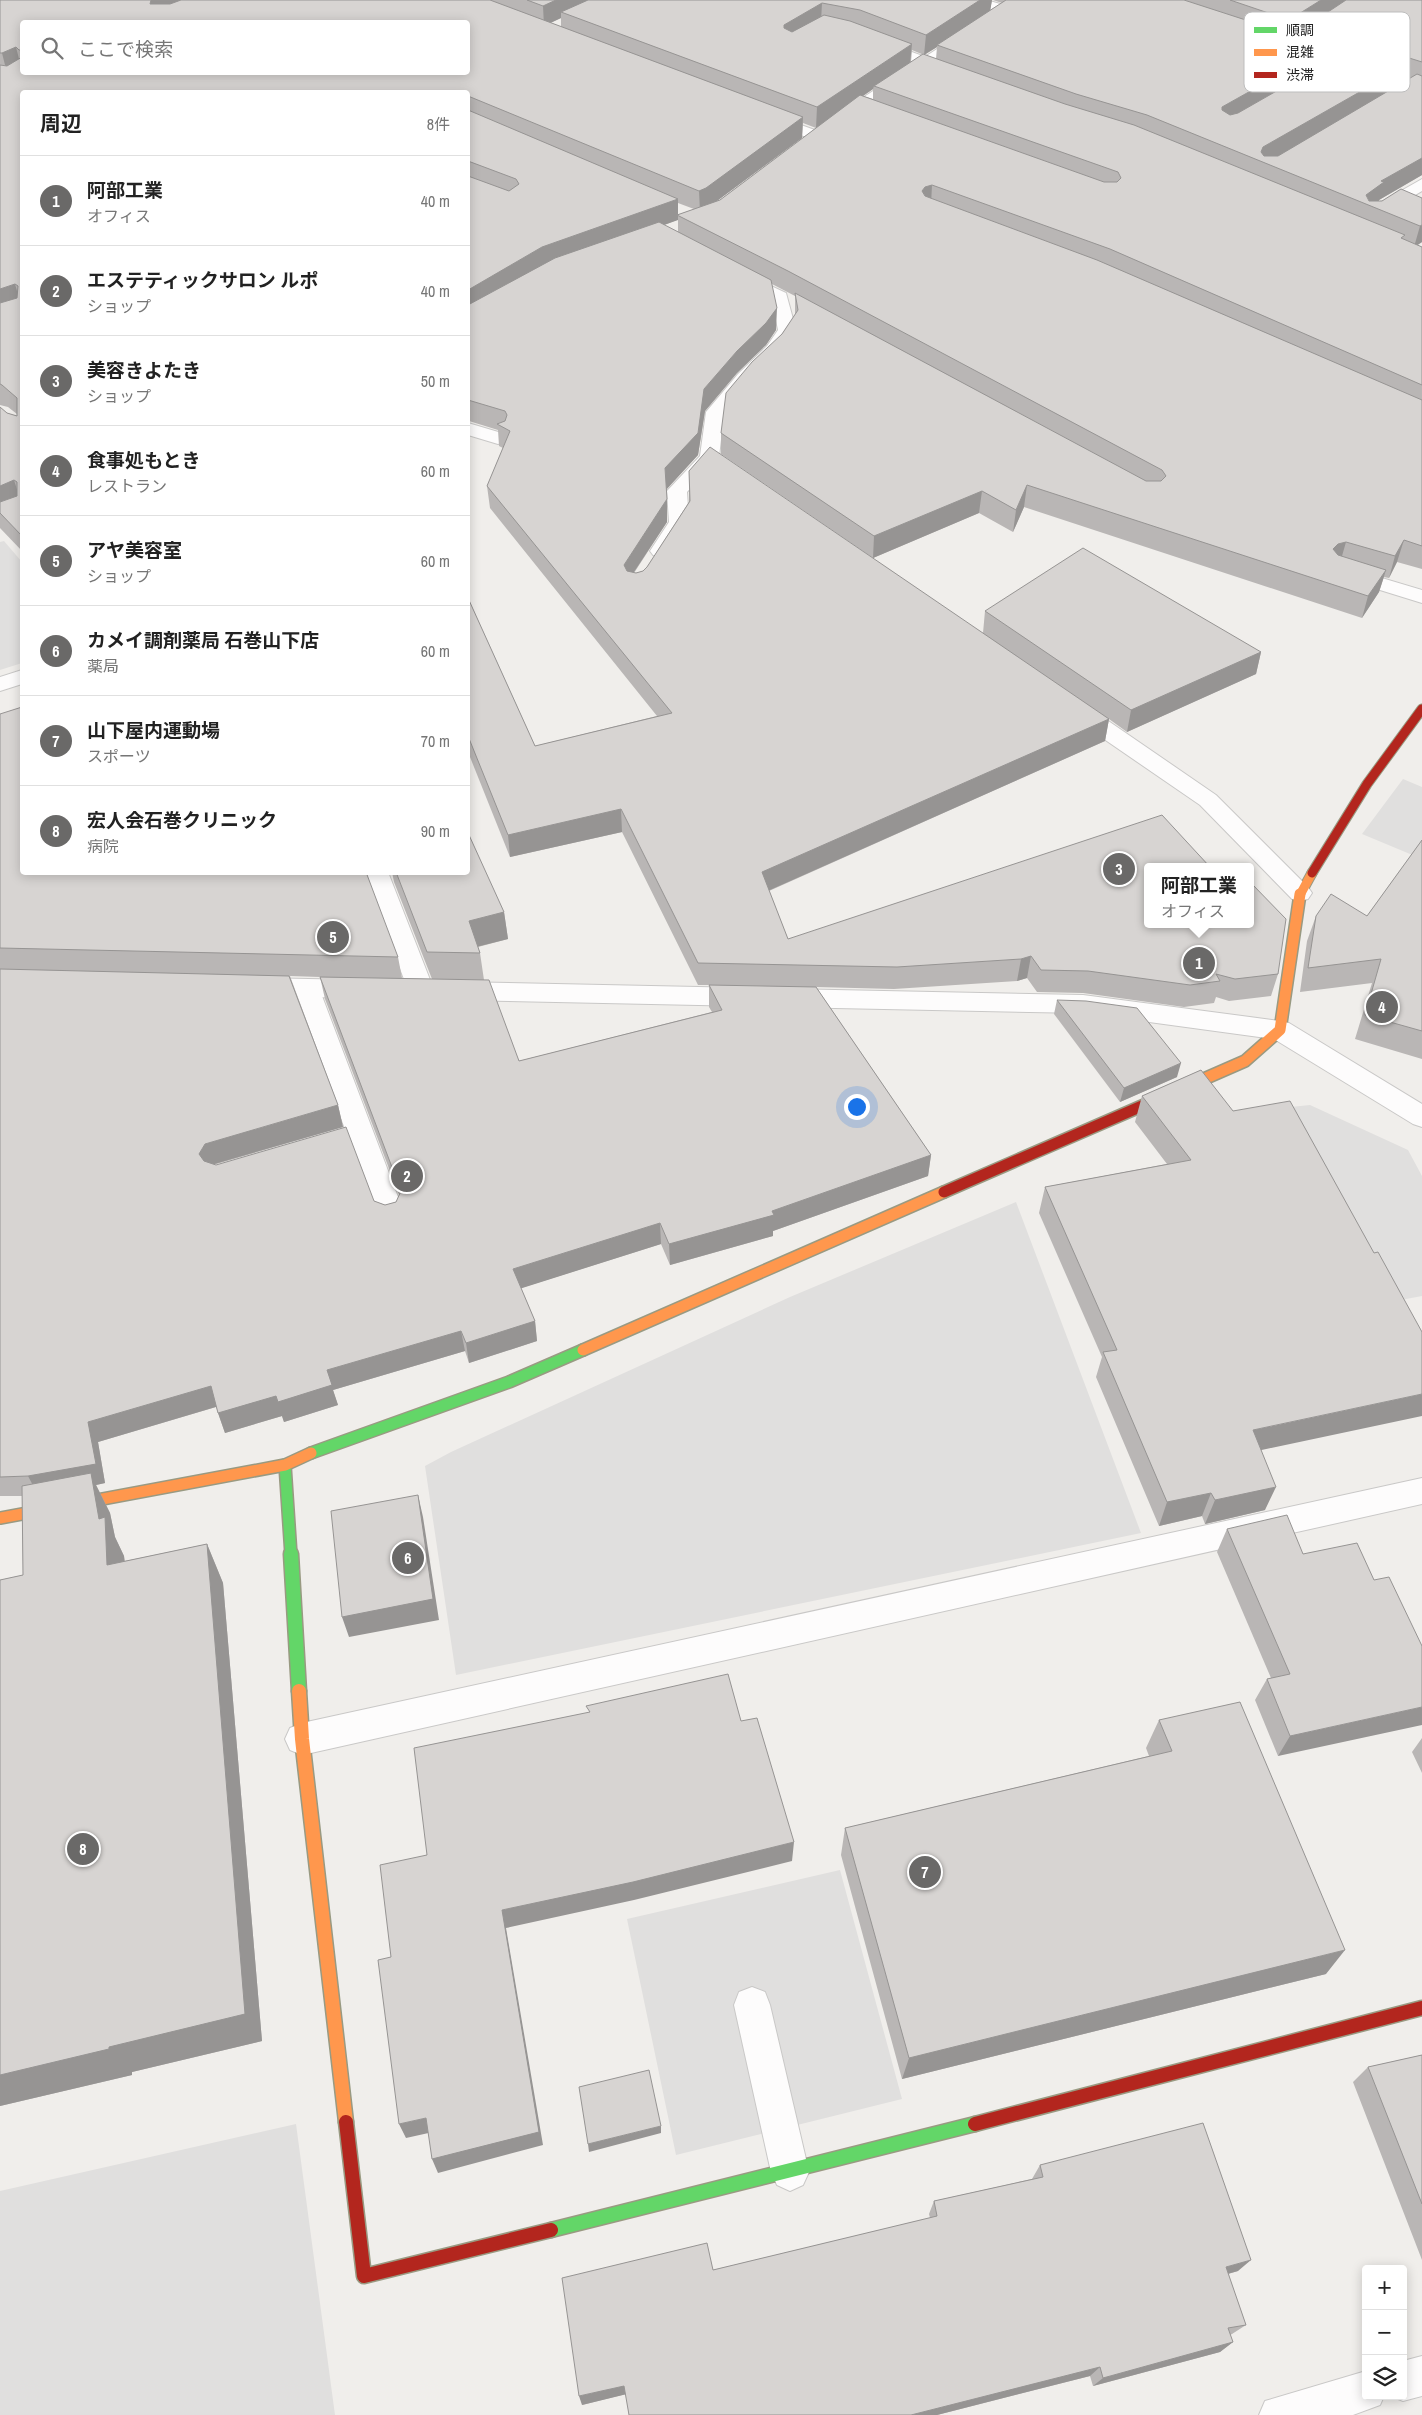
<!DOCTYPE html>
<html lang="ja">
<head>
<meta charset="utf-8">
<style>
  :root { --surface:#fff; --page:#f2f2f2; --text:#222; --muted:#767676; --line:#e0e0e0; --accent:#6a6968 }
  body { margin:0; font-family:"Archivo Narrow","Noto Sans JP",sans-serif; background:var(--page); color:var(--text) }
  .controls { position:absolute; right:15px; bottom:15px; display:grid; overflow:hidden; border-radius:5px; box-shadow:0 2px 12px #0003 }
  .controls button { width:45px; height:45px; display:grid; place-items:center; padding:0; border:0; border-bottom:1px solid var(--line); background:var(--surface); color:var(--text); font:25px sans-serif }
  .you { position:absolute; left:856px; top:1106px; width:18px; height:18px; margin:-12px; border:4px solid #fff; border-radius:50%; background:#1a73e8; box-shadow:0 0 0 8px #1a73e833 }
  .badge { display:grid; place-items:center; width:32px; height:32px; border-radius:50%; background:var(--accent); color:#fff; font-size:16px; font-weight:700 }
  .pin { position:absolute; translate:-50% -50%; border:2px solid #fff; box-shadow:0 1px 5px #0006 }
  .popup { position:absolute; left:1144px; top:863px; width:110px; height:65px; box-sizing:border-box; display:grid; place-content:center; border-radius:5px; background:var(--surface); filter:drop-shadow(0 1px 4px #0005); font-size:16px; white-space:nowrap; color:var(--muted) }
  .popup b { font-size:19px; color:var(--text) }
  .popup::after { content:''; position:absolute; left:50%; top:100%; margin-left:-10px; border:10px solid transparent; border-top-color:var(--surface) }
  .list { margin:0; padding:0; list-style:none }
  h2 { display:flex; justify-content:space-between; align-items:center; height:65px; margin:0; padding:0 20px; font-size:21px }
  h2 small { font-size:16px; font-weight:400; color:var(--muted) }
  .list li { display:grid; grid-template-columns:32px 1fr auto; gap:15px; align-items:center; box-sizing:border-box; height:90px; padding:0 20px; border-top:1px solid var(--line) }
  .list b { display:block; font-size:19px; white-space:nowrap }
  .list p { margin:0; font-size:16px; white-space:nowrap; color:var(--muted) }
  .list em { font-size:16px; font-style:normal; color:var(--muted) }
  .icon { flex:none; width:28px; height:28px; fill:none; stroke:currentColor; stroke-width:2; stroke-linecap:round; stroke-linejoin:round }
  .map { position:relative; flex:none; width:1422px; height:2415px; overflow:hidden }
  .search { position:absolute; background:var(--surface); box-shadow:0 2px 12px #0003; left:20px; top:20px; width:450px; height:55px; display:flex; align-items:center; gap:12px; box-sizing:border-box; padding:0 18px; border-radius:5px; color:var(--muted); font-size:19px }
  .panel { position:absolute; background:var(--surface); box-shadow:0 2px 12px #0003; left:20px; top:90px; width:450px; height:785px; border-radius:5px }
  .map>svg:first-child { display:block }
</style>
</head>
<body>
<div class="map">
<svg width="1422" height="2415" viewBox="0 0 1422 2415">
  <rect width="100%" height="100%" fill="#f0eeeb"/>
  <path fill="#e0dfde" d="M4,541l18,21v101l-22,7v-128z
    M1403,779l19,8v72l-60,-25z
    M1310,1105l98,45 14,26v120l-32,6 -109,-194z
    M1016,1202l125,331 -685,142 -31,-209 26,-14 339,-155z
    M840,1870l62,229 -226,56 -49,-236z
    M296,2124l39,291h-335v-224z"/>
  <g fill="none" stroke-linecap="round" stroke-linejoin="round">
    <defs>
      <path id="lane" d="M963,0h23l25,7 2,3 -7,4 -41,-11z
        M876,39l55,20 2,3 -2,3h-10l-50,-19 -2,-3z
        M1422,179v12l-39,23h-12l-2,-3 2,-3z
        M741,272l45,21 10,37 -16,24 -30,28 -26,31 -5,44 -32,35 2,30 -22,33 -7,2 -7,-2 -3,-4 19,-29 -2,-31 33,-35 6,-44 32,-38 29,-28 11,-16 -6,-30 -37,-19 -3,-4 3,-4z
        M468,423l37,11 2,4 -2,4 -7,2 -30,-9z
        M1345,567l77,23v13l-84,-26 -3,-4 3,-4z
        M22,670v14l-22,7v-14z
        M1077,703l8,2 131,90 92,92 4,6 -4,6 -8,2 -8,-2 -92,-94 -131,-90 -3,-5 3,-5z
        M364,872h24l46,118 -4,6 -9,3 -9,-3 -4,-6z
        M306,979l9,3 4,6 85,225 -4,8 -10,3 -10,-3 -4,-8 -83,-225 4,-6z
        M752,1987l13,5 5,13 39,167 -6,13 -13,6 -13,-6 -6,-13 -37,-167 5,-13z"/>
      <path id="street" d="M1008,0h15l-12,13 -166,109h-10l-3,-3 3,-3 166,-109z
        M1290,44l132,42v10l-137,-45 -2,-3z
        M768,113l55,20 2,3 -8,5 -54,-20 -3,-3 3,-3z
        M256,978l105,2 9,3 4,6 -4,6 -9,3 -105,-2 -9,-3 -4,-6 4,-6z
        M456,982l290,6 9,3 4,6 -4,6 -9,3 -290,-6 -9,-3 -4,-6 4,-6z
        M786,989l297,6 197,26 9,2 133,81v23l-9,-3 -139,-85 -191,-26 -297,-6 -9,-3 -4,-6 4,-6z
        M1422,1478v26l-1120,251 -12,-5 -5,-11 5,-11 12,-5z
        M1422,2356v40l-19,5 -12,-5h12v-35z
        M1366,2371v25h18l-4,9 -27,10h-94l6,-14z"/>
      <path id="fast-far1" d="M311,1453l198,-71 74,-32
        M285,1465l6,90"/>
      <path id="fast" d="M291,1554l8,137
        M551,2230l424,-106"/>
      <path id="slow-far2" d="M1300,895l12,-22"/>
      <path id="slow-far1" d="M1181,1089l64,-28 35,-31 20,-136
        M583,1350l361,-158
        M0,1518l285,-53 26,-12"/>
      <path id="slow" d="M299,1691l3,48 44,383"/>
      <path id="jam-far2" d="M1312,873l55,-89 55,-75"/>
      <path id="jam-far1" d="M944,1192l237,-103"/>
      <path id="jam" d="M346,2122l18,154 187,-46
        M975,2124l447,-116"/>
    </defs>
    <use href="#lane" stroke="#c9c8c7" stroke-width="2"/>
    <use href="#street" stroke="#c9c8c7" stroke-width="2"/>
    <use href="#fast-far1" stroke="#999a82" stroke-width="14"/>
    <use href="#fast" stroke="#999a82" stroke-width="17"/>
    <use href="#slow-far2" stroke="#999a82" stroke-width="11"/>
    <use href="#slow-far1" stroke="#999a82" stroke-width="14"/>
    <use href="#slow" stroke="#999a82" stroke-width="17"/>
    <use href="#jam-far2" stroke="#999a82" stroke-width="11"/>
    <use href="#jam-far1" stroke="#999a82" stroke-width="14"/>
    <use href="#jam" stroke="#999a82" stroke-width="17"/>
    <use href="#lane" fill="#fdfcfc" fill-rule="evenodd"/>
    <use href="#street" fill="#fdfcfc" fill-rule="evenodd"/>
    <use href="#fast-far1" stroke="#63d668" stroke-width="11"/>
    <use href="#fast" stroke="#63d668" stroke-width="14"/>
    <use href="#slow-far2" stroke="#ff974d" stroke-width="9"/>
    <use href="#slow-far1" stroke="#ff974d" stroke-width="11"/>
    <use href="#slow" stroke="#ff974d" stroke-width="14"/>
    <use href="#jam-far2" stroke="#b3261e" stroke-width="9"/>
    <use href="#jam-far1" stroke="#b3261e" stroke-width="11"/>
    <use href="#jam" stroke="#b3261e" stroke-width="14"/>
  </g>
  <path fill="#b9b6b5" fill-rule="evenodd" d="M0,0h992l-2,10 12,-7 -9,-3h429v175l-43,25v1l43,-3v44l-4,3 4,2v322l-25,-7 -8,16 -5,-1 -5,15 -17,26 -338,-111 -11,25 -34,-19 -106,45 -152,-104v-21l61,-99 13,-19v-19l-23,-12 4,46 -10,15 -29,28 -32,38 -7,44 -32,34 1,33 -33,51h2l7,-2 4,-4 42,-65v-31l294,162 2,-22 276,41 -5,22 -129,58 -18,-13 -4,22 -336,150 19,48 490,35 -7,22 -42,5 -13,-4 -2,6 -30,4 -101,-14 -46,-1 -10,-14 -10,3 -123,8 -78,-2 115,168 -3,21 -155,55v5l-103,29 -9,-21 -140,44 14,33 2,20 -68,22 -4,-12 -132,39 5,15 -54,17 -2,-6 -57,17 -9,-26 -118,35 7,41 -9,2 14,28 5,24 9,19 1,5 82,-17 16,39 39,458 -130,31v3l-132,31v-526l23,-5 -1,-79h-22v-782l22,158 376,85 4,21 30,1 -38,-97 -2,-10h76l36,40 4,27 -30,8 2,6 4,27 35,81 193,-49 -3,-5v-22h-11l-76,-153 -112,25 -42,-105v-154l67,148 122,-30 -167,-208 -3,-22 16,-38 -4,-2 -1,-16 -29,-9 -1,3v-332h-446v459l-22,-23v-121l7,6 10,3v-2l-9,-7 -8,-2zM561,18v9l-11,-4zM22,22h446v50h-446zM1307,26l-3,12 -11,-3 3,-2zM937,47l-1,12 -25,3 1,-12 12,5zM1328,54l9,3 -11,6zM1398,76l10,4 -13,7zM873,89v10l-10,-3zM803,123l13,5 -96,72 -3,1 85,-63zM678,203l16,6 -16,6zM677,220h1v12l-14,-7zM290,976l30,1 5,22 74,196 -3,7 -11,3 -11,-4 -161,-36 130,-38 -5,-22z
    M1422,840v219l-67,-20 17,-56 -72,9 7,-51 9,-25h51z
    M1057,1000l120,77 -57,25 -66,-88z
    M1201,1070l60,380 4,60 -60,14 -3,-8 -43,10 -63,-149 6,-20 -63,-144 6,-26 122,-23 -32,-42 7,-26z
    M1227,1529l76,25 71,26 48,66 -144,110 -23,-56 12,-21 4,-1 -54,-126z
    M1159,1720l167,254 -424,105 -61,-224 4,-27 304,-72 -3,-8z
    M1422,1738v35l-10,-21z
    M1422,2055v205l-69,-178 15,-15z
    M1040,2165l198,106 -10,3 18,51 -14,9 -2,1 3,7 -13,10 -127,34 -3,-10 -153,39h-308l-3,-21 -44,11 131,-135 217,-52 -1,-4 5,-13 98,-22z"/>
  <path fill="#969493" d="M151,0h48l-43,17 -6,-13z
    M556,0h44l-39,12v6l-17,8 -1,-20z
    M980,0h12l-2,12 -53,33v2l-13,8 2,-20z
    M1321,0h26l-62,40 4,-20z
    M822,3l-1,19 -38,22 1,-19z
    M912,44l-2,20 -36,22 -1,3 -57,39 1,-21z
    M16,47l5,20 -14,6 -5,-20z
    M1329,47l-4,19 -107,61 4,-20z
    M1400,69l-5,20 -129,74 -5,-11 2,-5z
    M803,117l-1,21 -96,71 -6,3 -1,-21z
    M1422,158v17l-43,25 -1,3 -5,4 -7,-12 15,-14z
    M932,185l-1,20 -9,-14 3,-4z
    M678,199v21l-135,48 -75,45v-23l74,-43z
    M1422,225v17l-8,5 6,-21z
    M15,284l6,21 -21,7v-23z
    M777,308l-1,22 -10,15 -29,28 -32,38 -7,44 -32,35 -1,-22 39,-79 33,-38z
    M14,480l7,22 -21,8v-24z
    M1027,485l-3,22 -11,25 3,-22z
    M982,491l-3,22 -106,45 1,-22z
    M667,499v23l-43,65v-22z
    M1404,540l-7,22 -8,16 6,-22z
    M1346,542l-6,21 -7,-14 5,-5z
    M1386,570l-7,22 -17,26 6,-22z
    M1261,652l-5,22 -129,58 4,-22z
    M1109,719l-4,22 -344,153 1,-22z
    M621,809l1,23 -112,25 -2,-22z
    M504,912l4,27 -36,9 -3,-27z
    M1031,956l-4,22 -10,3 4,-22z
    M1181,1063l-4,14 -57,25 4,-14z
    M338,1105l5,22 -132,38 -5,10 -7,-21 6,-10z
    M931,1155l-3,21 -155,55v5l-103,29 -1,-21 103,-33z
    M660,1223l1,21 -145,46 -3,-21z
    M535,1321l2,20 -68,22 -3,-20z
    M461,1331l4,20 -132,39 5,15 -54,17 -2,-6 -57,17 -7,-20 109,-43z
    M211,1386l8,20 -121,36 7,41 -9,2 14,28 5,24 9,19 3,47 -89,-108 -10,-19 60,-54z
    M1422,1394v22l-179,38 10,-24z
    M1276,1487l-11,23 -60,14 10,-24z
    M1211,1493l-9,23 -43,10 8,-24z
    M418,1495l5,22 16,103 -90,17 -7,-20z
    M207,1544l16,39 39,458 -130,31v3l-132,31v-31l109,-28z
    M1422,1707v18l-144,31 12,-20z
    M794,1842l-2,19 -158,39 -128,28 37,217 -105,28 -6,-14 70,-249z
    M1345,1950l-19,24 -424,105 7,-21z
    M426,2118l7,14 -27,6 -7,-14z
    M661,2126v7l-72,19 -1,-8z
    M1251,2260l-13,11 -25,7 13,-11z
    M1233,2342l-13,10 -127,34 10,-8z
    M1100,2367l-10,9 -153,39h-26z
    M624,2386l3,8 -45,11 -3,-9z"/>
  <path fill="#d7d4d2" stroke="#969493" d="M0,0h151l-1,4h20l11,-4h309l313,117 -97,71 -7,3 -231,-95v-4h-446v444l-22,-23v-11l17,-6v-14l-3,-2 -14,6v-79l7,6 10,3v-18l-15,-13 -2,-1v-81l17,-5 1,-12 -3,-2 -15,5v-224l7,1 15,-9v15h109l15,2 4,-2h57l3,2h20l2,-2h142l3,2h21l1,-2h69v-50h-446v28h-3l-3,-3 -14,6h-2z
    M527,0h29l-13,6z
    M588,0h392l-54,35 -66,-25 -38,-7 -38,22v3l8,4 32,-17 26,6 62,23 -95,63 -256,-95z
    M1006,0h178l145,47 -107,60v3l8,5 8,-2 107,-61 55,17 -137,78 -2,5 3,4h14l139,-82 5,2v82l-41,23 3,1 -18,13 3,6h13l19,-12 21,9v27l-2,1 -273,-111 -71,-21 -139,-49z
    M1230,0h91l-32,20z
    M1346,0h76v62l-115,-36z
    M923,54l142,50 69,21 271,110 -4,3 21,9v138l-312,-136 -178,-64 -7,2 -3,4 3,5 172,64 325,140v146l-18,-6 -9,16 -49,-14 -8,2 -5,5 5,6 48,15 -18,26 -341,-111 -11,25 -34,-19 -108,45 -153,-103 5,-40 26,-31 30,-28 16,-24 -3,-17 351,188h15l5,-5 -4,-6 -374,-199 -111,-56 43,-15 140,-105 244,87h13l4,-4 -3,-6 -244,-86z
    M468,110l210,89 -136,48 -74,43v-114l41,15 10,-7 -3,-5 -48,-18z
    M659,222l112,58 6,28 -11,15 -29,28 -33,38 -6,44 -33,35 2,31 -43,66 3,6 9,2 7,-2 4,-4 43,-66 -1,-30 21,-24 399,272 -347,153 26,67 374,-124 48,52h-62v57h102v-42l36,37 -8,55 -43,5 -19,-5 4,7 -30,4 -102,-14 -47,-1 -10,-14 -10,3 -124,8 -199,-4 -77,-154 -113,26 -40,-99v-138l67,148 137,-33 -185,-227 23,-55 -13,-7 8,-3 2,-6 -2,-4 -37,-11v-95l87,-47z
    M1083,548l178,104 -130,58 -146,-99z
    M22,707v165h344l32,85 -398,-9v-234z
    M468,835h1l35,77 -35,9 11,32 -53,-1 -31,-80h72z
    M1422,840v191l-57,-16 16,-56 -73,9 8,-52 15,-22 36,22z
    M0,969l289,7 49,129 -133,39 -6,10 5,7 12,4 130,-38 28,74 11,4 11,-3 5,-11 -81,-214 169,3 30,81 203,-51 -13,-25 107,2 115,168 -159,56 2,4 -105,29 -9,-21 -147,46 22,52 -69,22 -5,-12 -134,39 5,15 -54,17 -2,-6 -58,17 -7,-27 -123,36 8,42 -68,12 -28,1z
    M1057,1000l29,1 51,7 44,55 -57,25z
    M1201,1070l32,41 57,-10 84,152 4,-1 44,80v62l-169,36 23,57 -61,13 -4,-7 -44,9 -64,-150 14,-2 -72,-163 146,-27 -49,-64z
    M91,1473l8,46 6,-2 2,48 100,-21 38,470 -136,33v2l-109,26v-495l23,-5 -1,-89z
    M418,1495l15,104 -91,18 -11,-106z
    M1287,1515l16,39 54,-11 17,37 15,-3 33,69v61l-132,29 -23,-57 23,-5 -63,-145z
    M728,1674l13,47 16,-3 37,124 -161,40 -131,28 37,222 -107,27 -6,-41 -27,6 -21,-164 13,-3 -11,-92 47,-10 -13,-107 176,-36 -4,-6z
    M1240,1702l105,248 -436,108 -64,-230 327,-77 -13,-31z
    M1422,2055v149l-54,-137z
    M649,2070l12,56 -73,18 -9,-57z
    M1203,2123l48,137 -25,7 20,58 -18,3 5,14 -130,36 -3,-11 -189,48h-282l-5,-29 -45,10 -17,-118 145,-35 6,27 224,-54 -3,-15 109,-24 -3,-12z"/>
  <rect x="1244" y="12" width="166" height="80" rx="8" fill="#fff" stroke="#bdbdbd" stroke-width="1"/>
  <rect x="1254" y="27" width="23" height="6" fill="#63d668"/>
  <rect x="1254" y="49" width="23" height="7" fill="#ff974d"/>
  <rect x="1254" y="72" width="23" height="6" fill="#b3261e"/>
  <g font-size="14" fill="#222">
    <text x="1286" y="35">順調</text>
    <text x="1286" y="57">混雑</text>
    <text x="1286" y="80">渋滞</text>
  </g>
</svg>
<div class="controls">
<button>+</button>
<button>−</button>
<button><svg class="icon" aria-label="layers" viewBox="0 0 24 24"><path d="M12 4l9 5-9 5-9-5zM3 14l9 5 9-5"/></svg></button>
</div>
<div class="you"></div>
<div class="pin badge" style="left:1199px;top:963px">1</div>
<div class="popup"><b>阿部工業</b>オフィス</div>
<div class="pin badge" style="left:407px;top:1176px">2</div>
<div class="pin badge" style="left:1119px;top:869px">3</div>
<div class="pin badge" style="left:1382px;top:1007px">4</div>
<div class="pin badge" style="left:333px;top:937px">5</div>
<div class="pin badge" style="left:408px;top:1558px">6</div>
<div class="pin badge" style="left:925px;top:1872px">7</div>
<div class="pin badge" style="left:83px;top:1849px">8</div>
<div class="search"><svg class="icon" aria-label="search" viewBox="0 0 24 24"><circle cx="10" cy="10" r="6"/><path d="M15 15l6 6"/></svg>ここで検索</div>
<section class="panel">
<h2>周辺<small>8件</small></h2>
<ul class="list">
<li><span class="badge">1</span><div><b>阿部工業</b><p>オフィス</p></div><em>40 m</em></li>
<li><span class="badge">2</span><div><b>エステティックサロン ルポ</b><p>ショップ</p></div><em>40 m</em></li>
<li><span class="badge">3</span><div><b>美容きよたき</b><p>ショップ</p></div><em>50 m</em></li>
<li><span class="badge">4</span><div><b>食事処もとき</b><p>レストラン</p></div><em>60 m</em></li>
<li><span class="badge">5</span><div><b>アヤ美容室</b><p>ショップ</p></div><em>60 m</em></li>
<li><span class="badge">6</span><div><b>カメイ調剤薬局 石巻山下店</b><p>薬局</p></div><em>60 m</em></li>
<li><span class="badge">7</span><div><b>山下屋内運動場</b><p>スポーツ</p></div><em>70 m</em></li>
<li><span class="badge">8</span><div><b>宏人会石巻クリニック</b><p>病院</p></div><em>90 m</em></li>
</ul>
</section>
</div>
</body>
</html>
